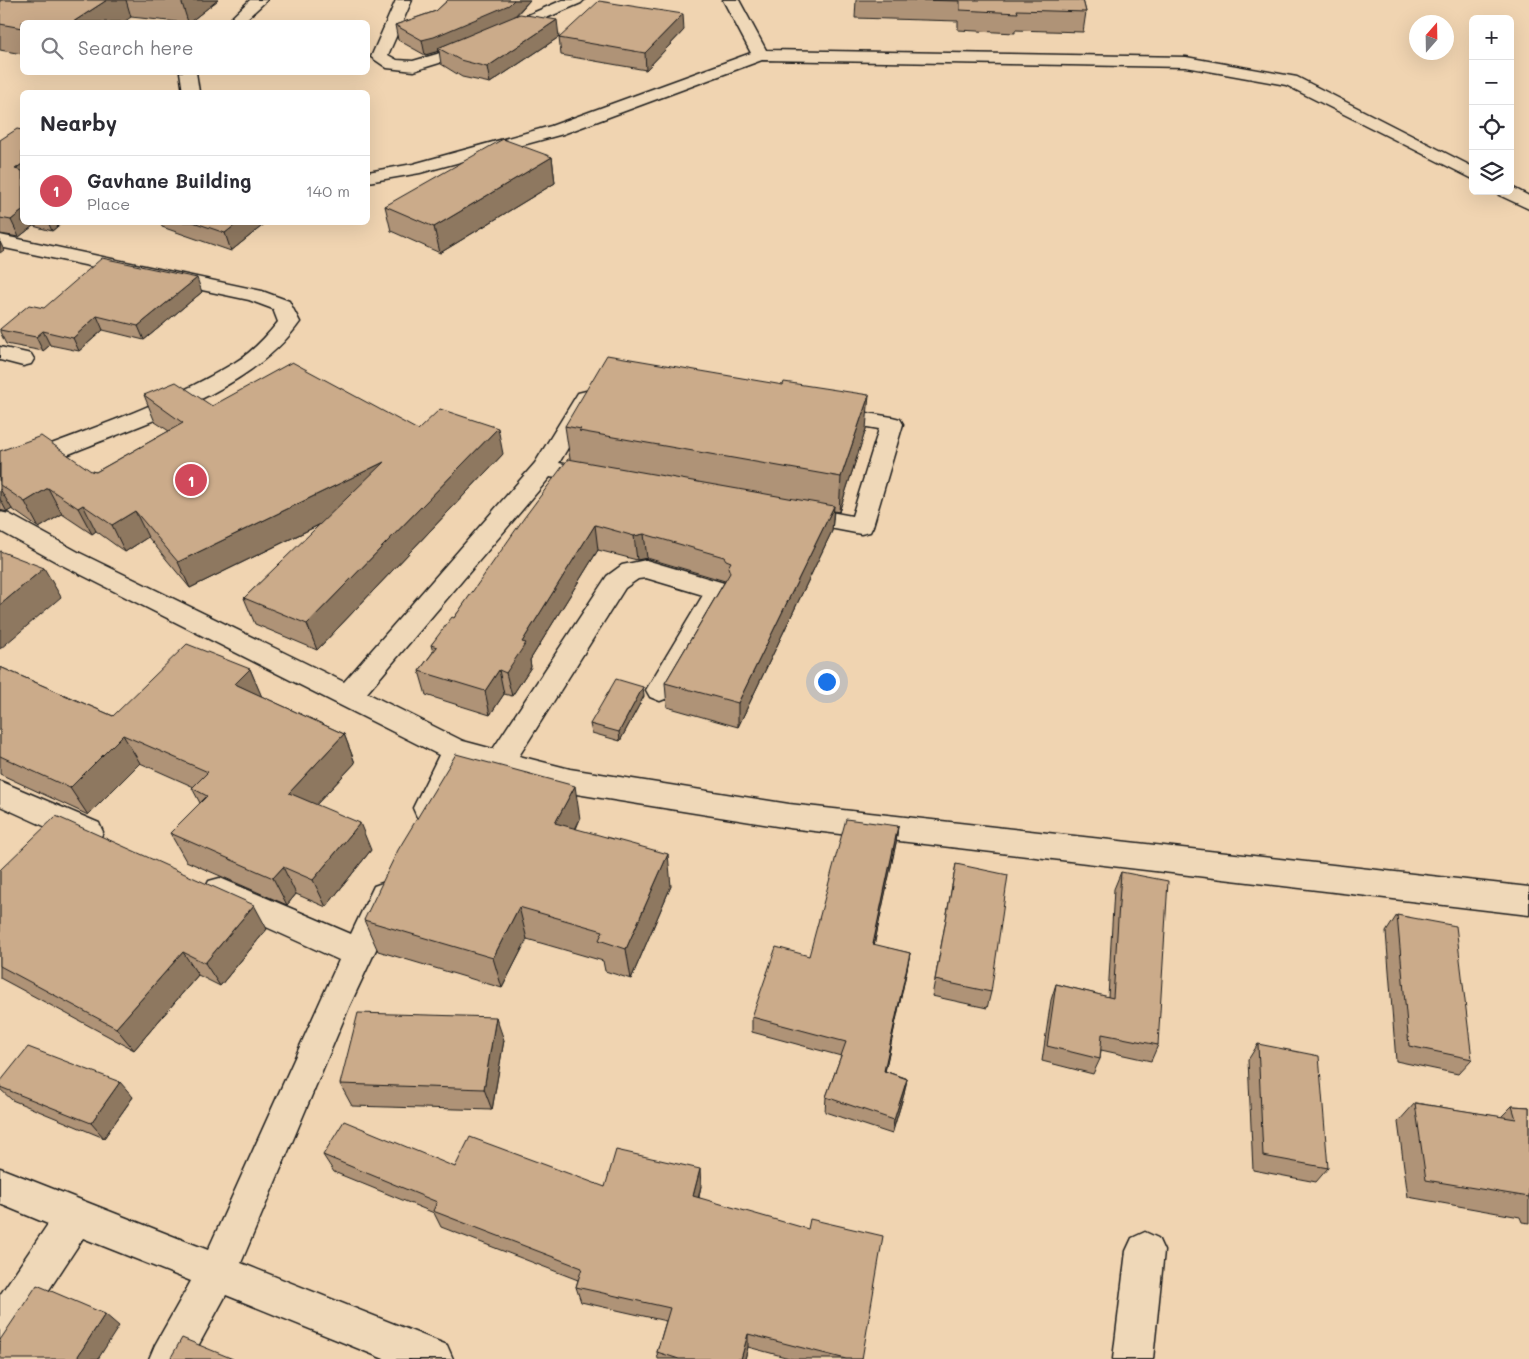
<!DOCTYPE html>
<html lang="en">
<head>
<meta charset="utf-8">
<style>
  :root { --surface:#fff; --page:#f2f2f3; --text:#2b2b33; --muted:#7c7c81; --line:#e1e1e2; --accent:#d1495b }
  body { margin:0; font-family:Mali,sans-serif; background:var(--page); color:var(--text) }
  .controls { position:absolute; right:15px; top:15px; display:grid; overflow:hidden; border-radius:8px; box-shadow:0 5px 20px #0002 }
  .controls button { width:45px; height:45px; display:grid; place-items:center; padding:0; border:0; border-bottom:1px solid var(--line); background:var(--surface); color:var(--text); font:25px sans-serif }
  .compass { position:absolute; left:1409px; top:15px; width:45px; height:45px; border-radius:50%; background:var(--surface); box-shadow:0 5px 20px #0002; rotate:20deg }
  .you { position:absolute; left:826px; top:681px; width:18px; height:18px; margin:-12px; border:4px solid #fff; border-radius:50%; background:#1a73e8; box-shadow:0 0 0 8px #1a73e833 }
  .badge { display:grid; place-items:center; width:32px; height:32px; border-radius:50%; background:var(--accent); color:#fff; font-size:16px; font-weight:700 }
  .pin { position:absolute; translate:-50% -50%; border:2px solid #fff; box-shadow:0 1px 5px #0006 }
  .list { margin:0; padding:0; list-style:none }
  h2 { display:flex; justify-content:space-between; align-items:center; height:65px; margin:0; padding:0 20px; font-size:21px }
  h2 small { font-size:16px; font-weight:400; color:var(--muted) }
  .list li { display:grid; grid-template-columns:32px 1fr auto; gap:15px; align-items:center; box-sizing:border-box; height:70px; padding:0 20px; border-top:1px solid var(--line) }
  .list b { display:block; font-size:19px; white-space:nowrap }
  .list p { margin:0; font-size:16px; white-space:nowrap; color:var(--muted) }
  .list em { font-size:16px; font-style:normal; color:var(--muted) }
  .icon { flex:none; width:28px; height:28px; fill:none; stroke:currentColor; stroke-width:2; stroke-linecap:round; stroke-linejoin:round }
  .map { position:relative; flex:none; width:1529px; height:1359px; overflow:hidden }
  .search { position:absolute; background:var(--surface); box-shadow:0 5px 20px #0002; left:20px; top:20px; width:350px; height:55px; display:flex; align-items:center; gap:12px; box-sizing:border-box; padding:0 18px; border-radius:8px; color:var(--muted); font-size:19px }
  .panel { position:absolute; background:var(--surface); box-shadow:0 5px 20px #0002; left:20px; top:90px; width:350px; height:135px; border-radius:8px }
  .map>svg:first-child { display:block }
</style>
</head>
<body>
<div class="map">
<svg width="1529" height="1359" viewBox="0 0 1529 1359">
  <rect width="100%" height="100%" fill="#f0d4b1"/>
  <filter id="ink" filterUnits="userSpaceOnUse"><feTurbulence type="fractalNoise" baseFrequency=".02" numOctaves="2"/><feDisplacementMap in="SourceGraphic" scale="10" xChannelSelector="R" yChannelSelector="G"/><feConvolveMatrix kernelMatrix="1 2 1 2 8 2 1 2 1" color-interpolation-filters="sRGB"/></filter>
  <g filter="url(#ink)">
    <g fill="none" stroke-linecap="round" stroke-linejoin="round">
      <defs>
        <path id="minor" d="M250,0h17l-24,22h-16z
          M396,0h16l-24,55 9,5 16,1 24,-7 126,-54h21l-3,3 -132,57 -29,9 -6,2 -27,-3 -16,-11z
          M723,0h16l27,50 420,7 111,20 176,90v12l-187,-94 -100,-18 -424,-7 -199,74 -143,39 -52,9v-10l45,-8 138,-38 200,-73z
          M180,72h16l3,20h-16z
          M1510,186l19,10v13l-30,-14 -2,-4h13z
          M0,235l262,56 27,10 11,21c-45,64 -140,96 -211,124 -29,11 -59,26 -89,34v-17c79,-30 161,-56 234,-100 17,-10 32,-26 44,-41l-5,-13 -24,-9 -249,-53z
          M0,347l31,7 3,5 -3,5 -8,2 -23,-6z
          M586,391l8,2 3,5 -38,65 44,8 4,6 -4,6 -8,2 -45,-8 -183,216 96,48 30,8 114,-173 15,-11 24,-5 78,23 5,13 -59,101 -10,4 -10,-4 -4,-7 57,-95 -57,-17 -8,1 -13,9 -106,168 51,13 219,35 740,83v28l-740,-87 -219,-35 -106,-29 -25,53 -11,3 -11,-3 -4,-9 26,-53 -377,-190 -62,-34v-19l9,2 71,39 264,129 191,-219 43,-70z
          M829,407l63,10 8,2 3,5 -30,102 -3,6 -9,2 -63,-12 -9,-2 -3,-6 3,-6 9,-2 54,10 27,-87 -58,-10 -3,-5 3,-5z
          M0,781l99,42 4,9 -4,9 -11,4 -11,-4 -77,-35z
          M220,878l131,56 23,-48 11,-4 11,4 5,10 -52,111 -108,256 206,82 6,14h-69l-158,-64 -35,64h-42l6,-14 36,-64 -108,-43 -69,105 -14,6v-54l48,-71 -48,-20v-36l208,82 131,-290 -130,-59 -5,-10 5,-10z
          M1145,1232l13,6 6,13 -11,108h-40l13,-108 6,-13z"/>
      </defs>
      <use href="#minor" stroke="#1c1c1c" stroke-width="3"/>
      <use href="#minor" fill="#efd8b8" fill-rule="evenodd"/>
    </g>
    <path fill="#af9377" stroke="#1c1c1c" d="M0,0h218l-28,22h-12l-47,-5 -109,5v32l-22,-4z
      M448,0h82l-15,17 44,20 -69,46 -28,-6 -21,-13 -2,-13 -14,4 -27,-15 -3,-15 41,-14z
      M856,0h227l3,12 -3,20 -68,-2v3l-57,-3v-9l-103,-3z
      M684,30l-38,40 -85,-15 -2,-17z
      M0,140l22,82h41l-11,9 -19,-5 -14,11 -19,-3z
      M552,157l3,26 -115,70 -49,-22 -6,-25z
      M160,222h107l-36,29 -69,-24z
      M202,292l-58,48 -41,-10 -24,21 -29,-6 -7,6 -37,-7 -6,-12v-3z
      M144,395l68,11 206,24 85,24 -186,196 -62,-26 -11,-26 77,-74 -131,64 -42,-51 -23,15 -29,-21 -4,3 -30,-20 -23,14 -27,-19 -5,3 -7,-2v-59l96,21 73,-41 -14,-9z
      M565,426l301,3 -27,83 -5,-1 -2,20 -94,196 -71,-20 -2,-24 60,-102 -78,-23 -10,2 -39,-10 -68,110 1,7 -19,29 -8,-2 -14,21 -64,-20 -7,-24 14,-19 -2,-7 23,-27 116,-159z
      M0,667l113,49 137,-47 11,27 83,38 11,29 -39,42 55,45 -45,57 -30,-13 -9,11 -101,-44 -16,-28 30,-30 -8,-15 2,-1 -54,-24 -52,52 -88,-41z
      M644,696l-24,45 -28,-8 -2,-9z
      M580,819l-4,10 95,57 -40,93 -26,-8 -2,-10 -76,-22 -25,49 -124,-37 -14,-31z
      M898,826l-2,17 -22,102 36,8 -3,16 -22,102 22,8 -3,15 -12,40 -67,-22 1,-15 15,-41 -89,-24v-15l57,-61z
      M956,864l35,128 -4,16 -55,-12z
      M0,870l267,59 -47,57 -22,-11 -64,75 -134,-72z
      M1121,872l37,173 -7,16 -50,-11 -1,9 -7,15 -51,-13 9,-61 5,-16 52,13 6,-108z
      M1397,915l75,144 -14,15 -62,-13 -10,-129z
      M504,1040l-12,70 -140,-4 -12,-22z
      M1258,1044l70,124 -12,14 -63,-12 -5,-110z
      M0,1082l133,15 -29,41 -92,-38 -12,-11z
      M1415,1103l86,14 11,-11 17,1v116l-7,-1 -2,-5 -112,-20 -10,-75z
      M323,1155l132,12 150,20 96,-1 -2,11 163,162h-69l-45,-12 -3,12h-87l-1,-7 9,-31 -85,-19 -5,-15 2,-7 -137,-53 -7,-14 -100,-41z"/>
    <path fill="#8e7861" stroke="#1c1c1c" d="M107,0h19l5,17 -7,5h-51z
      M181,0h37l-28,22h-2z
      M514,0h16l-19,20 -73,28 1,3 -14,4 -3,-15z
      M683,14l1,16 -38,40 -1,-17z
      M557,20l2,17 -69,46 -3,-16z
      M552,157l3,26 -115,70 -6,-26z
      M22,164v22l-7,-17z
      M22,211v11h9l2,4 -14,11 -8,-17z
      M48,222h15l-11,9z
      M239,222h28l-36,29 -6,-18z
      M0,242l4,8 -4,3z
      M197,278l5,14 -58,48 -6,-14z
      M97,316l6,14 -24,21 -6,-13z
      M43,331l7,14 -7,6 -7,-14z
      M869,395l-3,34 -27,83 2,-35z
      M498,428l5,26 -186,196 -10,-26z
      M384,462l8,27 -202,99 -12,-26z
      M48,488l14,26 -23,14 -14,-26z
      M0,489l12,20 -5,3 -7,-13z
      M83,505l13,26 -4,3 -14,-26z
      M834,506l-2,25 -94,196v-24z
      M135,511l13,26 -23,15 -13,-27z
      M595,525l3,25 -68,110 1,7 -19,29 -6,-23 16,-31z
      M644,534l3,24 -10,2 -3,-24z
      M44,568l17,29 -61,52v-44z
      M250,669l12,28 -27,-13z
      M499,670l5,24 -14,21 -5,-24z
      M643,687l1,9 -24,45 -1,-9z
      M344,734l11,29 -54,58 -12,-28z
      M123,735l17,28 -52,52 -18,-27z
      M575,786l5,33 -18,37 -7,-33z
      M360,823l11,27 -45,57 -13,-27z
      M898,826l-2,17 -25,117 2,-16z
      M668,854l3,32 -40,93 -5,-30z
      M283,867l13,27 -9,11 -14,-27z
      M254,905l13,24 -47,57 -15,-23z
      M519,907l8,32 -25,49 -9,-30z
      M183,952l15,23 -64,75 -18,-22z
      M910,953l-3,16 -25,117 2,-15z
      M496,1017l8,23 -12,70 -8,-21z
      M907,1079l-3,15 -12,40 2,-14z
      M120,1082l13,15 -29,41 -13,-15z
      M700,1169l1,17 -6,26 -2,-16z
      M105,1314l14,12 -21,33h-22z
      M748,1334v13l-3,12h-4z"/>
    <path fill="#cbab8a" stroke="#1c1c1c" d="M0,0h107l-34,22h-51v6l-22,-4z
      M448,0h66l-5,5 -75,32 -12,3 -27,-15 41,-14z
      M914,0h169l3,12 -69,-2 1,3 -58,-3v-9z
      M599,1l84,13 -38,39 -86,-15z
      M520,14l37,6 -70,47 -27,-7 -22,-12z
      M17,129l5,1v34l-7,5 7,2v40l-11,9 -11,-2v-78z
      M503,139l49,18 -118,70 -49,-21z
      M193,222h46l-14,11z
      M102,258l95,20 -59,48 -41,-10 -24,22 -30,-7 -7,6 -36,-7v-1l29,-24 15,3z
      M607,355l176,30 1,-3 85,13 -28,82 -262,-46 2,-2 -16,-3z
      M292,362l126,68 22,-21 58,19 -191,196 -63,-26 140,-136 -206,100 -43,-51 -23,14 -29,-20 -5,3 -30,-20 -23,14 -25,-17v-34l41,-15 50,35 5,1 87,-49 -39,-28 32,-13 36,24z
      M568,459l266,47 -96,197 -73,-20 65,-110 -2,-6 3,-5 -5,-2 -2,-3 -80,-23 -10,2 -39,-11 -73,117 4,1 -20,30 -7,-3 -14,21 -66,-20 18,-24 -6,-2 21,-28 2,1 70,-100z
      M0,551l44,17 -44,37z
      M187,644l63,25 -15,15 109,50 -55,59 71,30 -47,57 -30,-13 -10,11 -103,-45 37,-37 -15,-8 16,-16 -85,-37 -53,53 -70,-32v-89l113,49z
      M616,679l27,8 -24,45 -29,-8z
      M456,754l119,32 -20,37 113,31 -42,95 -27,-9 4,-9 -84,-24 -26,51 -129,-38 34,-70z
      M56,816l198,89 -49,58 -22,-11 -67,76 -116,-62v-96z
      M846,819l52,7 -25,118 37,9 -26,118 23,8 -13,41 -68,-23 20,-55 -94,-25 24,-70 33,9z
      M956,864l52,11 -17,117 -56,-12z
      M1121,872l47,9 -10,164 -56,-11 -2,25 -53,-13 9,-62 57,14z
      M1397,915l59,11 16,133 -63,-13z
      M358,1013l138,4 -12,72 -144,-5z
      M1258,1044l61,12 9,112 -65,-12z
      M28,1047l92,35 -29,41 -91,-36v-5z
      M1415,1103l101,16 -4,-13 17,1v90l-103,-17z
      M344,1121l111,46 15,-30 135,50 11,-37 84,19 -7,27 115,33 2,-10 73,17 -21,123h-16l-98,-25 -7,25h-62l-22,-7 13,-44 -94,-21 6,-19 -149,-57 4,-9 -114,-47z
      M37,1285l68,29 -29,45h-76v-19z
      M182,1338l51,21h-63z"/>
  </g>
</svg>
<div class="controls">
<button>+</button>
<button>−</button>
<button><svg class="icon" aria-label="locate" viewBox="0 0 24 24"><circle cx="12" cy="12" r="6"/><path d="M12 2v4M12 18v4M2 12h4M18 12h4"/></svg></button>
<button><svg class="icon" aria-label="layers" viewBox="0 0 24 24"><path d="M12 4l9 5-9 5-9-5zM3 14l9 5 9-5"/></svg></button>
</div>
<svg class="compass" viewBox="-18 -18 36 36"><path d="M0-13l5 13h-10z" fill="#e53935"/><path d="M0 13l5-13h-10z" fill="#7c7c81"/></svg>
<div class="you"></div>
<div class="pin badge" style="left:191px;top:480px">1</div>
<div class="search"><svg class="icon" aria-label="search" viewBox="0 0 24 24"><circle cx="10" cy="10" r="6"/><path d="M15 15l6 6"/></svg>Search here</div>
<section class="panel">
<h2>Nearby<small></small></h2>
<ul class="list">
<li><span class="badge">1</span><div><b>Gavhane Building</b><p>Place</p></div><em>140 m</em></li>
</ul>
</section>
</div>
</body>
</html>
